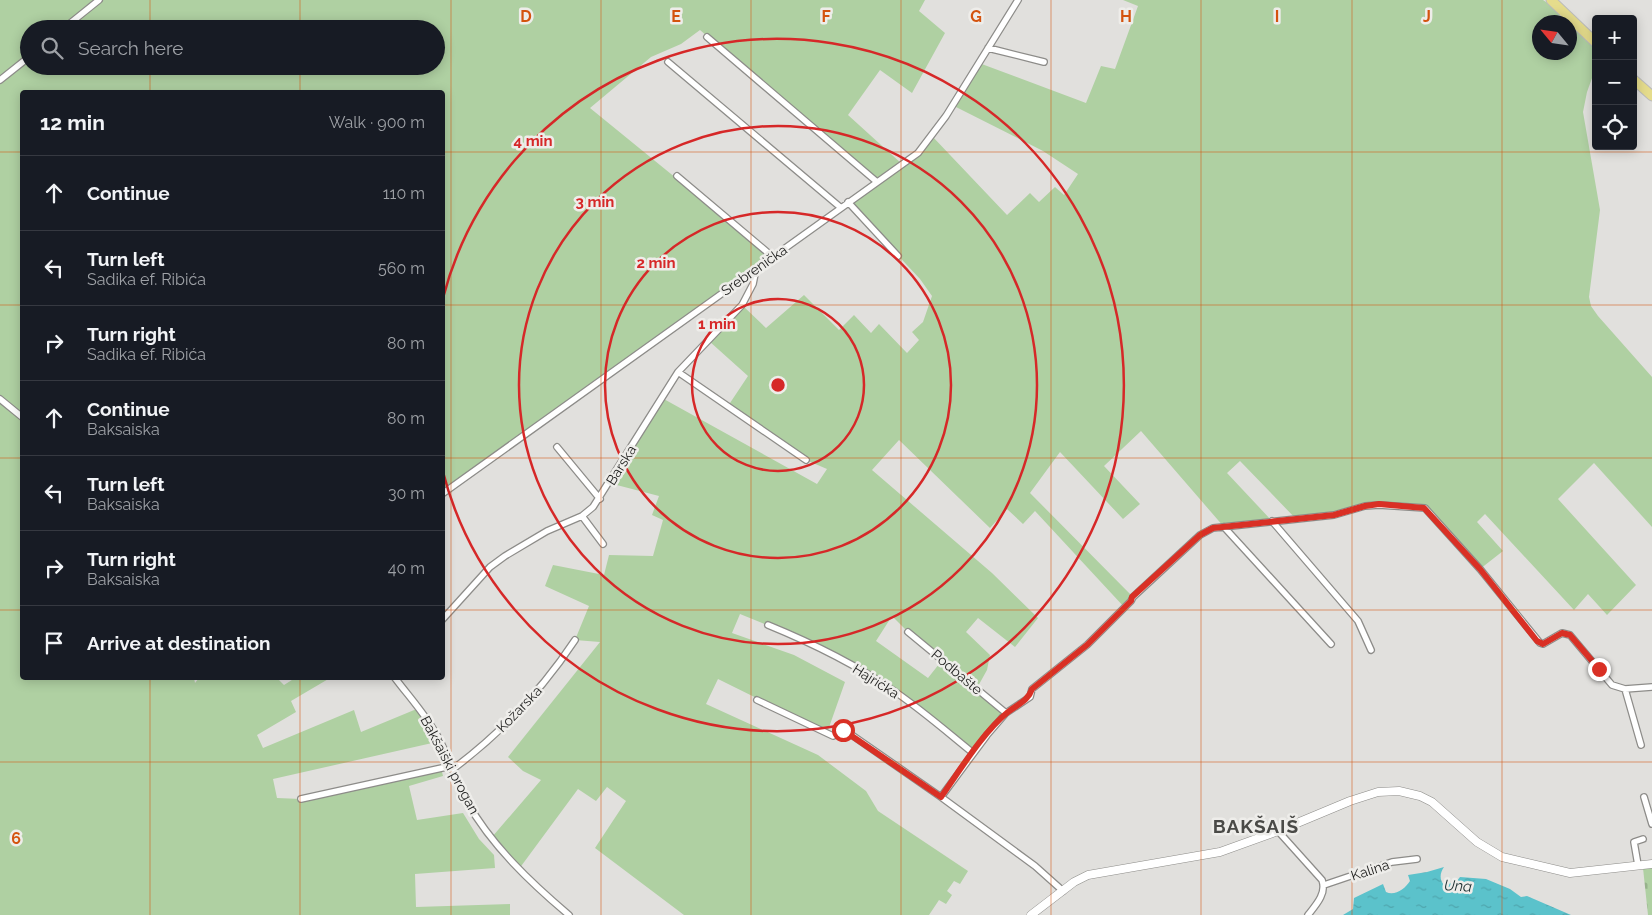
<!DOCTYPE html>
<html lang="en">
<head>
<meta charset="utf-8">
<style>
  :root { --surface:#171b24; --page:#20242c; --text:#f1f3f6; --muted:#9ea1a6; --line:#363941 }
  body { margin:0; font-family:Raleway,sans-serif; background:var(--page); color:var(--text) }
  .controls { position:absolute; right:15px; top:15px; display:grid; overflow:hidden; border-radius:5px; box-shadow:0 2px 12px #0003 }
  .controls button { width:45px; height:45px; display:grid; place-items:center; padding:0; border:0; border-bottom:1px solid var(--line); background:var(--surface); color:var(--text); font:25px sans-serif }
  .compass { position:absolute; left:1532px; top:15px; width:45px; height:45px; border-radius:50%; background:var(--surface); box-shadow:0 2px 12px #0003; rotate:299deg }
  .stop { position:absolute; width:15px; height:15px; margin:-11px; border:4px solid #d93025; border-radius:50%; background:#fff }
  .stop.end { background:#d93025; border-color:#fff; box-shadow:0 1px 5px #0008 }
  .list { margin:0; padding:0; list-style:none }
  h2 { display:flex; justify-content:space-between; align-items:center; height:65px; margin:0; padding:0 20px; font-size:21px }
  h2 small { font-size:16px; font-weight:400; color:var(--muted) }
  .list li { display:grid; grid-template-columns:32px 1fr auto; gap:15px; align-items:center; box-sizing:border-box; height:75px; padding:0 20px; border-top:1px solid var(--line) }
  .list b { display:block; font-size:19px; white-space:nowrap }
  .list p { margin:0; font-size:16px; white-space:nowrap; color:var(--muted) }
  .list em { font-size:16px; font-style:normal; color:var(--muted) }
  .icon { flex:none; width:28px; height:28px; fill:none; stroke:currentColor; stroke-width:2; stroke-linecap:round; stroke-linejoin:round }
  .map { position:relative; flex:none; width:1652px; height:915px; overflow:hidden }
  .search { position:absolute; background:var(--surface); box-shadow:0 2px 12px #0003; left:20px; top:20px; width:425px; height:55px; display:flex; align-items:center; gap:12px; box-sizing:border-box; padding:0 18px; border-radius:28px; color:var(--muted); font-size:19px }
  .panel { position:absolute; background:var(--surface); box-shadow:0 2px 12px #0003; left:20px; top:90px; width:425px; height:590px; border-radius:5px }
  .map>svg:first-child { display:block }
</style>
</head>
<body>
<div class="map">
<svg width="1652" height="915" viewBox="0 0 1652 915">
  <defs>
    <pattern id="cemetery-stones" width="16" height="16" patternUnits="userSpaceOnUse" patternTransform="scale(1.25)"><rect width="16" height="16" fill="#afd0a2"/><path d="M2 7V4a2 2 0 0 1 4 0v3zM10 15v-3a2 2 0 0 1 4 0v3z" fill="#96b28b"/></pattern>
    <pattern id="water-ripples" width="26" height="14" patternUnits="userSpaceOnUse" patternTransform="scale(1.25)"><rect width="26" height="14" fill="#5bc2cb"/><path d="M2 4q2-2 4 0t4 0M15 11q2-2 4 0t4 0" fill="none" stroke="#4fa6ae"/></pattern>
  </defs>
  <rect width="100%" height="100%" fill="#e1e0dd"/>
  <path fill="#afd0a2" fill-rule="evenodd" d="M0,0h925l-6,11 26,22 -33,60 -32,-23 -32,45 54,49 30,-28 75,79 23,-22 9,9 16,-15 9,8 14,-21 -35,-23 -91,-46 27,-42 107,40 15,-37 14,3 23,-63 -15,-6h420l25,17 28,26v24l-9,25 -4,20 17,98 -11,87 2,9 7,10 54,61v150l-58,-64 -36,36 78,86 -29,30 -19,-21 -14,16 -89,-96 -8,8 26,29 -23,18 -56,-61 -45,-3 -82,15 -57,-59 -13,12 45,48 -48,6 -83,-96 -37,35 36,38 -17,15 -63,-67 -30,41 103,104 -8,11 -90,-97 -12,13 -16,-15 -17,19 -91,-88 -27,30 120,103 46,45 -23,29 -37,-29 -12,14 24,23 -3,15 -10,18 29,25 -33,40 -63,-50 -94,-58 -76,-31 -8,19 62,22 51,27 -18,51 -109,-54 -12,25 112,51 48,36 12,20 90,60 -8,13 -6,-3 -7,10 5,4 -6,9 -7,-4 -10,15h-245l-89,-67 31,-47 -19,-14 -11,14 -18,-12 -59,80 -27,-32 49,-57 -18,-9 -15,-14 92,-115 -25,-2 14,-34 -44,-20 8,-21 51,10 5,-20 44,1 10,-36 -11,-5 7,-19 -50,-13 53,-85 155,86 10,-15 -21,-9 -78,-54 20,-30 -39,-35 33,-36 24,23 38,-33 35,35 15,-15 17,18 8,-9 28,29 12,-13 -7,-8 11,-10 9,-26 -12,-17 -72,-77 28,-20 -176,-152 -19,14 -30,13 -61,51 183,149 -330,237 -1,-402h-420v586h172l1,5 4,-5h78l7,7 11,-7h35l-39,23 5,11 -39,23 6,13 91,-38 7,22 58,-24 22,33 -168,38 4,19 24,1 140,-31 2,8 -34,10 8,34 46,-7 16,26 15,16 1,13 -80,6 1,33 94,-3v11h-510zM1540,22h30v30h-30zM29,29h407v37h-407zM892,616l16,16 35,27 -15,19 -52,-37z"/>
  <path fill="url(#cemetery-stones)" d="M1652,866v49h-4l-5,-47z"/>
  <path fill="url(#water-ripples)" d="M1444,867c-4,6 -5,12 0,18l12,-3 4,-5 26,2 24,10 11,8 6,-1 44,19h-228l10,-6 1,-11 29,-14 3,8c9,4 19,-3 24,-11l-2,-6 19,-3z"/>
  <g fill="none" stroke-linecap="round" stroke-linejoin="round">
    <defs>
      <path id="street" d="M63,29l36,-29
        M707,37l170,145
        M988,48l56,14
        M668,62l172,145
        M0,80l29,-23
        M677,176l96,81
        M848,202l50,54
        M678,372l128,88
        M0,399l22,18
        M557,447l43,52
        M442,494l476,-341 28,-37 72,-116
        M582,516l21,28
        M1272,521l86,100 13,29
        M1224,527l107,117
        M442,620l48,-53 15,-11 42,-25 35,-15 11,-9 85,-135 64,-67 11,-21 3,-15
        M768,625c44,18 87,39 126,66 28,19 53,41 79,62
        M908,632l98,81
        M395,678c15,20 32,38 44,61 11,20 17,43 28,63 25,44 64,81 102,113
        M1625,689l16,56
        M757,700l76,36 13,-5 95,66
        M453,769c48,-36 89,-79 122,-129
        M1644,797l8,27
        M301,799l150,-33
        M1278,831l44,49c5,13 -6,25 -14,35
        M1638,865l-4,-23 9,-3
        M1324,885l68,-23 25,-3
        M1063,891l-28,-25 -94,-69 46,-62 19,-22 24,-16 2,-8 55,-44 44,-44 2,-4 67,-62 13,-7 121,-13 31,-9 14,-1 46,3 55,61 60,74 3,1 19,-11 8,2 42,50 13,4 27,-2"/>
      <path id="secondary" d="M1031,915l43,-33 14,-7 132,-23 58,-21 72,-30 28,-9 21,-1 21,5 12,6 45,40 25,15 68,16 82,-9"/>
      <path id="primary" d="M1551,0l45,43
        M1633,79l19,17"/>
    </defs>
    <use href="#street" stroke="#8d8c89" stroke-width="8"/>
    <use href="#secondary" stroke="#8d8c89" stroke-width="9"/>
    <use href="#primary" stroke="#bcbcbb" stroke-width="11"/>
    <use href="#street" stroke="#fff" stroke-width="5.5"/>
    <use href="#secondary" stroke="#fff" stroke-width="8"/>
    <use href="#primary" stroke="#e5dc8c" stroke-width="9"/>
  </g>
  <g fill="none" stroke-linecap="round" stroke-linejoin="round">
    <path stroke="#d93025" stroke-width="6" d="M843,730l98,67c19,-27 42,-65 67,-85 10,-8 20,-11 24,-23l55,-44 44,-44 1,-4 68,-62 13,-7 121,-13 31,-9 14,-2 45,4 56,61 57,72 6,3 19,-11 8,2 29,34"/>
  </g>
  <path fill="none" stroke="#d4530e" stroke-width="1" stroke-opacity="0.55" d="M150,0v29M300,0v29M451,0v915M601,0v915M751,0v915M901,0v915M1051,0v915M1201,0v915M1352,0v915M1502,0v915M150,66v26M300,66v26M0,152h22M442,152h1210M0,305h22M442,305h1210M0,458h22M442,458h1210M0,610h22M442,610h1210M150,678v237M300,678v237M0,762h1652"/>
  <g fill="none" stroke="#d62828" stroke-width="2.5">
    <circle cx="778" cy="385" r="86"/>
    <circle cx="778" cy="385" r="173"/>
    <circle cx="778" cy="385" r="259"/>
    <path d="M443 298A346 346 0 1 1 443 472"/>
  </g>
  <g text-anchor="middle" stroke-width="5" stroke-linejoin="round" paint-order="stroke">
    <g font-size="14" fill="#1e1e1d" stroke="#eeedea">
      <text transform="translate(754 270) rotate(-35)" y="5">Srebrenička</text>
      <text transform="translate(621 465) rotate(-58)" y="5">Barska</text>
      <text transform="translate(957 672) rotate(40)" y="5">Podbašte</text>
      <text transform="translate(876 681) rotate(32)" y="5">Hajrićka</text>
      <text transform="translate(519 709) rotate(-46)" y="5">Kožarska</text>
      <text transform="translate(450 765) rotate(62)" y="5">Bakšaiški progan</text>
      <text transform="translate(1370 870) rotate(-18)" y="5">Kalina</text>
    </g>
    <g font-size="15" font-style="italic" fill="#1a2d2f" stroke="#eeedea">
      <text transform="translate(1458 886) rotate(3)" y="5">Una</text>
    </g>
    <g font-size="19" font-weight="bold" letter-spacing="1" fill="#4a4a47" stroke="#eeedea">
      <text x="1256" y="833">BAKŠAIŠ</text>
    </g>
  </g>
  <g font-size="16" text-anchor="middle" font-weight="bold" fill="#d4530e" stroke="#eeedea" stroke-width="5" stroke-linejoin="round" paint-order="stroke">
    <text x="526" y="22">D</text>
    <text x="676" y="22">E</text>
    <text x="826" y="22">F</text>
    <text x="976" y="22">G</text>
    <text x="1126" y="22">H</text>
    <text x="1277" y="22">I</text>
    <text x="1427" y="22">J</text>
    <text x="16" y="844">6</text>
  </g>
  <circle cx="778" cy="385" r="8" fill="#d62828" stroke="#eeedea" stroke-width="2.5"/>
  <g font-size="15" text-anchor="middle" font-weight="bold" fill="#d62828" stroke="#eeedea" stroke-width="5" stroke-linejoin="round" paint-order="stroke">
    <text x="533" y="146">4 min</text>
    <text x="595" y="207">3 min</text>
    <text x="656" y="268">2 min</text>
    <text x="717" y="329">1 min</text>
  </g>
</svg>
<div class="controls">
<button>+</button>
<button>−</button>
<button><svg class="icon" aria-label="locate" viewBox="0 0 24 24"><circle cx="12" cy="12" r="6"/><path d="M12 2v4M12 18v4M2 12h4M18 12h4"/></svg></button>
</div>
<svg class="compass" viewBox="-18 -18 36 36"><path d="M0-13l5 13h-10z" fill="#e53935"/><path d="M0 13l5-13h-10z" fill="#9ea1a6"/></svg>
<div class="stop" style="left:843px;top:730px"></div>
<div class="stop end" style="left:1599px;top:669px"></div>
<div class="search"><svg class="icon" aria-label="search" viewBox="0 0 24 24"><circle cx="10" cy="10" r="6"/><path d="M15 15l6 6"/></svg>Search here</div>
<section class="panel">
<h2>12 min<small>Walk · 900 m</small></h2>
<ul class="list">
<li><svg class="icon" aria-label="ahead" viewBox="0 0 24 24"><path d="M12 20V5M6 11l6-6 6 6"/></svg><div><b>Continue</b></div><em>110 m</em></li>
<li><svg class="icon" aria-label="left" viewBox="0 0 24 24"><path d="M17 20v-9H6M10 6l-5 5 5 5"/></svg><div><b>Turn left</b><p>Sadika ef. Ribića</p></div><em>560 m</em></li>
<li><svg class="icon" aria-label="right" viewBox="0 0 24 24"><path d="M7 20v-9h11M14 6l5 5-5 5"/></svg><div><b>Turn right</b><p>Sadika ef. Ribića</p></div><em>80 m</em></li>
<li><svg class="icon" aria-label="ahead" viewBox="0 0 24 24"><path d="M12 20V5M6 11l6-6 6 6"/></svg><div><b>Continue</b><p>Baksaiska</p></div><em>80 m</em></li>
<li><svg class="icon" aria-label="left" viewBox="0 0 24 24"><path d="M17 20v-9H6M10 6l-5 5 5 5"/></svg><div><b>Turn left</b><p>Baksaiska</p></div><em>30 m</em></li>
<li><svg class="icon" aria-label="right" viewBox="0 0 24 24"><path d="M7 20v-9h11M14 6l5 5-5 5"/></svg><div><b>Turn right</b><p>Baksaiska</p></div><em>40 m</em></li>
<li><svg class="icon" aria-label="arrive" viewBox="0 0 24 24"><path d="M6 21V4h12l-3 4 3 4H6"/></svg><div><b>Arrive at destination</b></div></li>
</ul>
</section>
</div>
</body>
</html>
